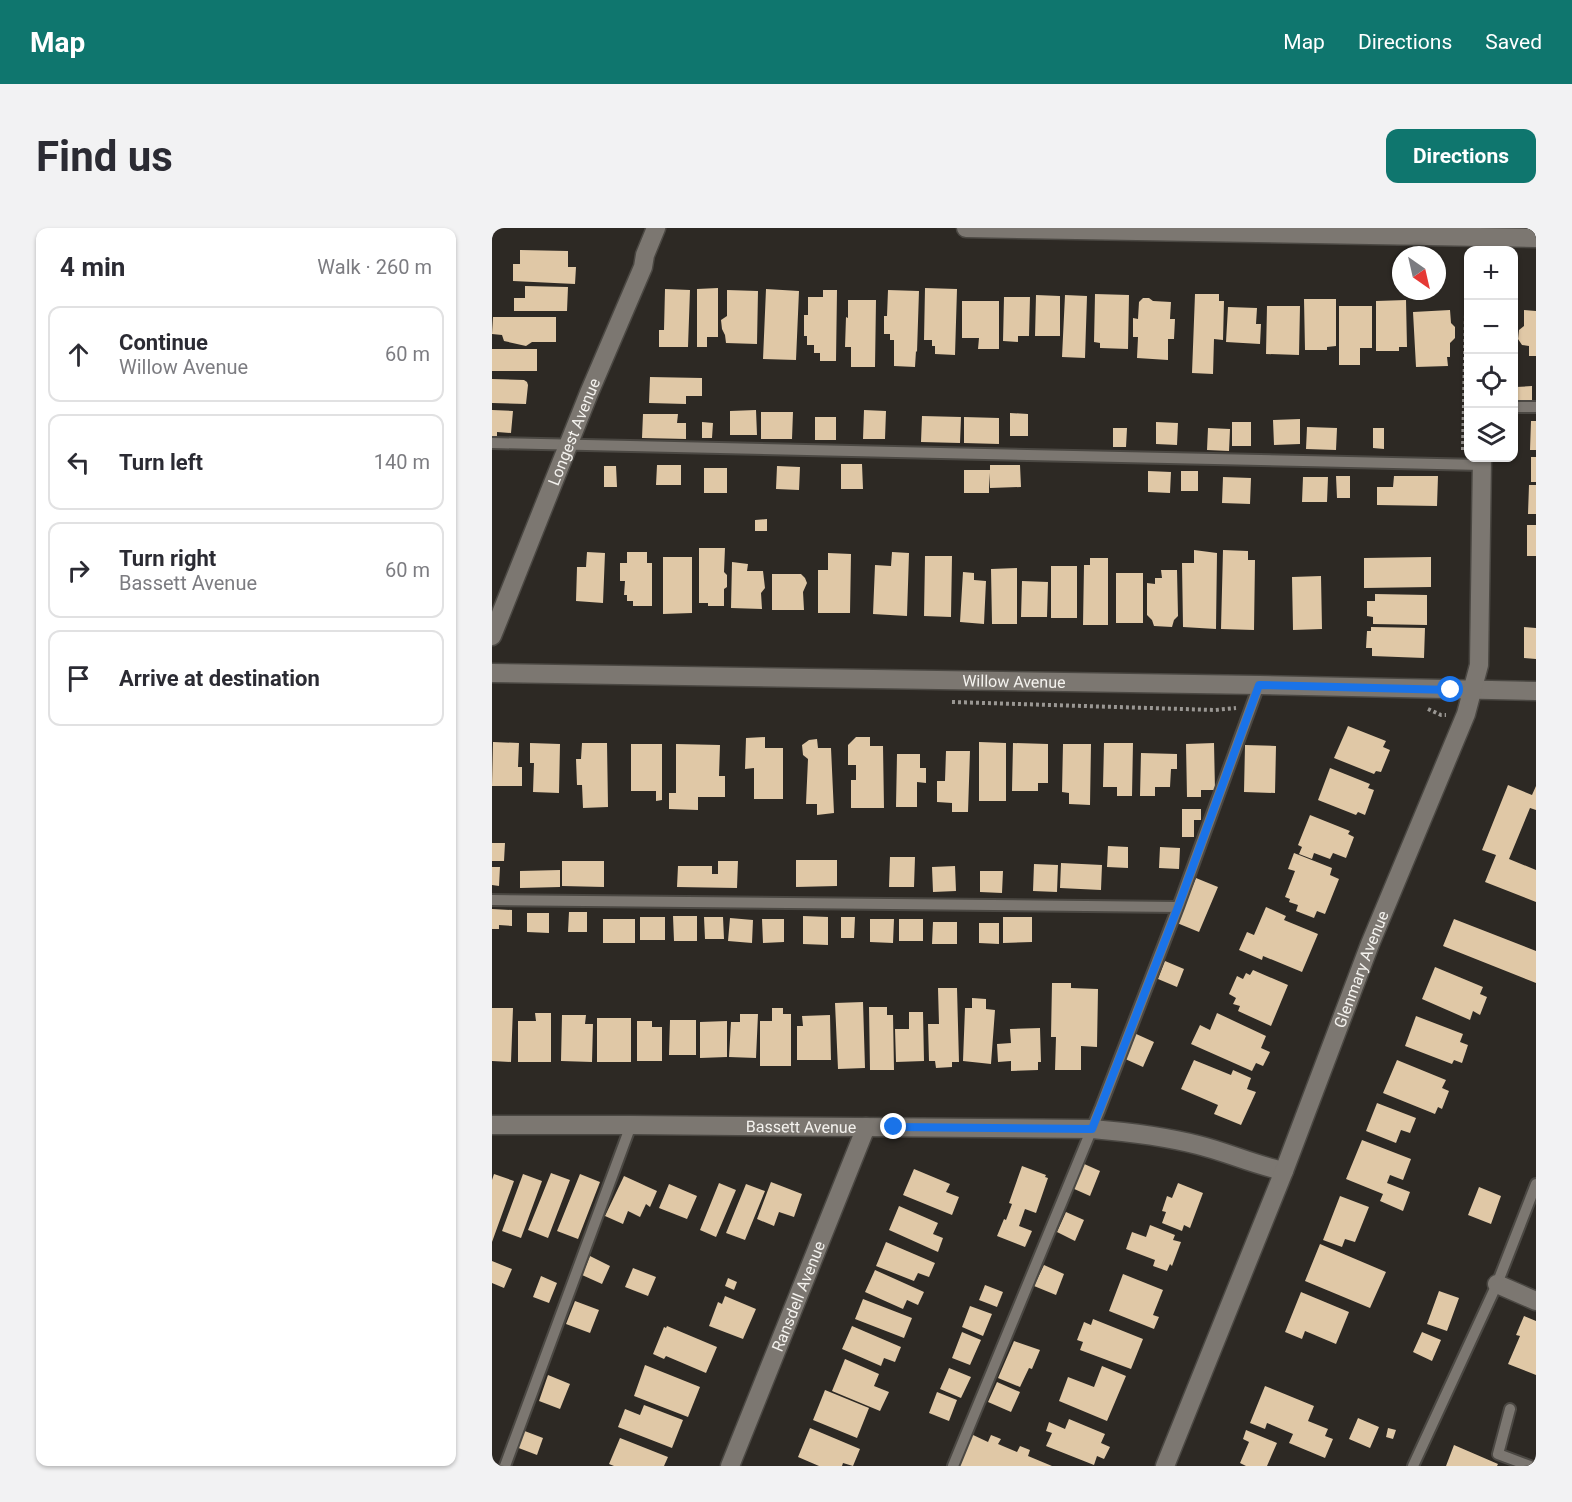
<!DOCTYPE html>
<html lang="en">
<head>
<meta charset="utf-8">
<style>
  :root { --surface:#fff; --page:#f2f2f3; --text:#2b2b33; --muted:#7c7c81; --line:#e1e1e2; --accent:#0f766e }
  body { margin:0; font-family:Roboto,sans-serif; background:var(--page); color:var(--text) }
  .controls { position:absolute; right:18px; top:18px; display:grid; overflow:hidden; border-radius:12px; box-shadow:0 2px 4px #0004 }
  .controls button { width:54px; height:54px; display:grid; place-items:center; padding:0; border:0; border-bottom:2px solid var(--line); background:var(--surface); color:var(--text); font:30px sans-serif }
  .compass { position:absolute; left:900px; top:18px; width:54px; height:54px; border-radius:50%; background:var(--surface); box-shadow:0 2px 4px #0004; rotate:146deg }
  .stop { position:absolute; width:18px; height:18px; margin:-14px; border:4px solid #1a73e8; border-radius:50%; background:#fff }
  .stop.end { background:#1a73e8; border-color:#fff; box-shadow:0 2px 6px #0008 }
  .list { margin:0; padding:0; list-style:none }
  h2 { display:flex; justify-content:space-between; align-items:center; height:78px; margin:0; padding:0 24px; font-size:26px }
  h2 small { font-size:20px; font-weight:400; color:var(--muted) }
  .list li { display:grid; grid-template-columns:39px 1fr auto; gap:18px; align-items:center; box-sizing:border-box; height:96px; margin:0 12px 12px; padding:0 12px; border:2px solid var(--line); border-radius:12px }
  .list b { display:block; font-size:22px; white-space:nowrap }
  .list p { margin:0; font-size:20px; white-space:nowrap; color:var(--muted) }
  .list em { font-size:20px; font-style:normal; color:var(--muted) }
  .icon { flex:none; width:33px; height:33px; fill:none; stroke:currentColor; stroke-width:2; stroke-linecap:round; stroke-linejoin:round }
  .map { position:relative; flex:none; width:1044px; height:1238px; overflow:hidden; border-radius:12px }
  header { display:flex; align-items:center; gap:36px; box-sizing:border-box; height:84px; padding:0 30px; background:var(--accent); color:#fff }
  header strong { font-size:28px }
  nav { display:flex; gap:33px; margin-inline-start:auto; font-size:21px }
  .intro { display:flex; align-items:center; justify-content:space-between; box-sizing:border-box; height:144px; padding:0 36px }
  h1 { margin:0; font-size:42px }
  .button { padding:15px 27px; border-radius:12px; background:var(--accent); color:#fff; font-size:21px; font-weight:700 }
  main { display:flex; gap:36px; padding:0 36px }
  aside { flex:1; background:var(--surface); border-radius:12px; box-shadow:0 2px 4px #0004 }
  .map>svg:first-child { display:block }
</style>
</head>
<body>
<header>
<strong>Map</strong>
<nav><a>Map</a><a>Directions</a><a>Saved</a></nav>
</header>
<div class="intro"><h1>Find us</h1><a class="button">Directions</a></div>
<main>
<aside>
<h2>4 min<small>Walk · 260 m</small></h2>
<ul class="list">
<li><svg class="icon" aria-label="ahead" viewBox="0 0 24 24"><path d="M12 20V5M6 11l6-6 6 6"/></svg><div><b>Continue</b><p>Willow Avenue</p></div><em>60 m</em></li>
<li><svg class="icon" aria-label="left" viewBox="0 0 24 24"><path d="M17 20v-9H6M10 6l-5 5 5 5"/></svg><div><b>Turn left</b></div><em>140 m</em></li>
<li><svg class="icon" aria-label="right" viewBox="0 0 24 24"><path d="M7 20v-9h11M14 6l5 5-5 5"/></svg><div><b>Turn right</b><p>Bassett Avenue</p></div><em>60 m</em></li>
<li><svg class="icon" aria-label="arrive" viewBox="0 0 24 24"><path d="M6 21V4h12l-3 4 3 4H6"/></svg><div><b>Arrive at destination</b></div></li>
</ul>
</aside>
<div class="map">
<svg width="1044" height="1238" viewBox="0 0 1044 1238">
  <rect width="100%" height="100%" fill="#2d2924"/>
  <path fill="#e0c8a6" d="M28,22l48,1v16h8l-1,17 -62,-3v-17h7z
    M33,58l43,1 -1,24h-53v-13h11z
    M226,60v49h-11v10h-10v-58z
    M433,60l32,1 -2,66 -20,-1v-8h-3v-6h-8z
    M173,61l25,1 -2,57h-29v-17h5z
    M274,61l33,2 -3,69 -33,-1z
    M235,62l31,1 -1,53 -31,-1 -1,-8 -3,-6 -1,-9 6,-4z
    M331,62h14l-1,71h-16v-8h-6v-8h-7v-9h-3v-21h4v-18h15z
    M396,62l31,1 -2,61 -1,-1 -1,16 -21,-1v-26h-4v-6h-6v-18h3z
    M603,66l34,1 -1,54 -28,-1v-5l-6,-1z
    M703,66h24v7h5l-1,39 -9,-1 -1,35 -21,-1z
    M544,67l24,1v40h-25z
    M573,67l22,1 -2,62 -23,-1z
    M512,69h26l-1,39h-11v6l-15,-1z
    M651,70h6l4,3 18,1 -1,17h5l-1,20h-6v21l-31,-2 1,-21h-5v-19l5,1 1,-17z
    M812,71h32v47l-9,1v3h-22z
    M356,72h28l-1,67h-24v-20h-6l1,-30 2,1z
    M914,72l1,47h-8v4h-23v-50z
    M470,73h37v48h-21l1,-11h-17z
    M775,78h33l-1,49 -33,-1z
    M847,78h33v42h-12v17h-21z
    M736,79l29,1 -1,16h5l-1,20 -34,-2z
    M958,82l1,13 4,4v11l-5,5v14h-3l1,9 -32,1 -3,-55z
    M1032,82l12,1v45h-7v-10l-7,-1 -4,-6 1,-9 5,-4z
    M1,89h63v25h-24l-6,4 -22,-5 -2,-6 -10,-1z
    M0,121h45v22h-45z
    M158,149l52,1v18h-16v8l-37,-1z
    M0,151l32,1 3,2 1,3 -2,19 -34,-1z
    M1040,158v14l-16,1v-14z
    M0,182l21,1 -2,22 -14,-1v4h-5z
    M264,182l1,25h-27v-24z
    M372,182l22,1 -1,28h-22z
    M269,184h32l-1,27h-31z
    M518,185l18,1v22h-18z
    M151,186h35l-1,9h9v16l-44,-1z
    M430,188l39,1 -1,26 -39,-1z
    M323,189h21v23h-21z
    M472,189l35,1v26l-35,-1z
    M808,191v25l-26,1 -1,-25z
    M1039,193h5v29h-6z
    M210,194l11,1 -1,15h-10z
    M664,194l22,1 -1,22 -21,-1z
    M740,194h19v24h-19z
    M815,199l30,1 -1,22 -30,-1z
    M621,200h14l-1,19h-13z
    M716,200l22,1 -1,22 -22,-1z
    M881,200h11v21l-11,-1z
    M1039,229h5v25h-5z
    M349,236h21l1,25h-22z
    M165,237h24v20h-25z
    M498,237h30l1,22 -31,1 -1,-15v20h-25v-23h26z
    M112,238h12l1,21h-13z
    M285,238l23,1 -1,23 -23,-1z
    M212,240h23v25h-23z
    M656,243l23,1 -1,21 -22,-1z
    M689,243h17v20h-17z
    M844,248h14v22h-13z
    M902,248h44l-1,30 -60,-1v-18h16z
    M731,249l28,1 -1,26 -28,-1z
    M811,249h25l-1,25h-25z
    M1037,257h7v29h-8z
    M275,291v12h-12v-11z
    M1035,297h9v31h-9z
    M207,320h26l-1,24 3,3v12l-3,2v17h-16v-3h-9z
    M702,322l23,3 -1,76 -33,-2 -1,-64h12z
    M731,322l25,1v9h7l-1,70 -33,-1z
    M95,324l18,1 -2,50 -27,-2 1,-34h9z
    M135,324h20v11h5v43h-19v-5h-6v-6h-3l1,-14h-5v-18h7z
    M400,324l17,1 -2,63 -34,-2 2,-49 16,1z
    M336,325l23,1 -1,59h-32v-43h10z
    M433,328h27l-1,61 -27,-1z
    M171,329h29v56l-29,1z
    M939,329v30l-67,1v-30z
    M598,330h18v67h-25l1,-60h6z
    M240,334l16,2 -1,7h16l2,17 -4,5 1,16 -31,-1z
    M559,338h26v52h-26z
    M525,340v56h-25l-1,-55z
    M669,342h16l1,46 -4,4 -2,7 -18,-1 -2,-6 -5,-5v-32l8,1v-6h7z
    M471,344l11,1v7l12,1 -2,43 -24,-2z
    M624,345h27v50h-27z
    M280,346h29l4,4 2,5 -4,9 1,18h-32z
    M829,348l1,53 -29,1 -1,-53z
    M530,353l26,1 -1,35h-26z
    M883,366l52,1v30l-54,-1v-7l-6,-1v-15h8z
    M879,399l54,1 -1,30 -52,-2v-8h-6l1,-17h4z
    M1032,399l12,1v31l-12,-1z
    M856,498l38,15 -3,6 7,3 -9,22 -5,-1 -2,3 -40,-16z
    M273,509v11h18v51h-29v-31l-9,1 1,-31z
    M364,509h14v9h13l1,62h-33v-28h5v-15h-8v-20z
    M325,511l1,9h13l3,65 -17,2v-11h-11l2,-45 -5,-4 -1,-10 7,-5z
    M1,514l26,1 -1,24h4v19h-30z
    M487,514l27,1v58h-27z
    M38,515l30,1 -1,49 -26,-1 1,-29h-4z
    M90,515h25l1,64 -25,1 -1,-23h-5l-1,-26h5z
    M521,515l35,1v39h-10v8h-26z
    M612,515h29l-1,53h-15v-9h-14z
    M722,515l1,47h-14v7h-14l-1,-53z
    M139,516h31v56l-6,1v-10h-25z
    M184,516l44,1 -1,31h6v21h-27v13l-29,-1v-16h7z
    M571,516h28l-1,61 -21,-1v-11l-7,-1z
    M753,517l31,1 -1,47 -31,-1z
    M454,523h24l-2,61h-16v-9l-15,-1v-21h8z
    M649,525l36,1v15h-6l-1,18h-15v9h-15z
    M405,526h23v14h6v15l-9,-1v25h-21z
    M838,540l40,16 -2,4 6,2 -9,25 -7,-3 -2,3 -38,-15z
    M1016,557l24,10 4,-9v24l-6,-2 -21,51 27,11v32l-51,-20 11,-27 -14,-5z
    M690,581h19v11h-7v17h-12z
    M818,587l40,16 -2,3 6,3 -8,21 -13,-5 -3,6 -16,-6 -2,6 -13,-5 3,-7 -4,-2z
    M0,615h13l-1,18h-12z
    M616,618l20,1v21l-21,-1z
    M668,619l20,1 -1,21 -20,-1z
    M802,625l38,15 -2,7 9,4 -14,35 -8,-3 -3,7 -18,-7 2,-6 -9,-3 1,-3 -5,-2 10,-26 -7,-2z
    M398,629h25l-1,30h-25z
    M304,632h41v26l-41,1z
    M70,633h42v26l-42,-1z
    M226,633h20l-1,27 -60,-1 1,-21h34v8h6z
    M569,635l41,2 -1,25 -41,-2z
    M542,636l24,1 -1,27 -24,-1z
    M463,638l1,25 -23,1 -1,-25z
    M0,639h8l-1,19 -7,-1z
    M68,642v17l-40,1v-17z
    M488,643h23l-1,22 -22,-1z
    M704,650l22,9 -19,45 -22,-9z
    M774,679l20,9 -2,4 34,14 -16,38 -39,-16 -1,4 -23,-10 8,-18 7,3z
    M0,681l20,1v16l-13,-1v4h-7z
    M77,684h18v20h-19z
    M35,685h22v20l-22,-1z
    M181,688h24v25h-23z
    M311,688l25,1v28l-25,-1z
    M148,689h25v23h-25z
    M212,689h19l1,22h-19z
    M349,689h14l-1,21h-13z
    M511,689h29v25l-29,1z
    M238,690l23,2 -1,23 -24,-2z
    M111,691h32v24h-32z
    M270,691h22v23l-21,1z
    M378,691h24l-1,24 -23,-1z
    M407,691h24v22h-24z
    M962,691l82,32v32l-93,-37z
    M441,694h24v22h-25z
    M487,695h20v21l-20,-1z
    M673,733l19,8 -7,18 -19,-8z
    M943,739l48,20 -3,7 7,3 -7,18 -7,-4 -3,9 -48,-21z
    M761,742l35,15 -17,41 -33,-15 2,-5 -7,-2 3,-6 -7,-4 8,-18 6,3 3,-6 4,2z
    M560,755h19v5l27,1 -1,58 -16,-1v24h-26l1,-33h-5z
    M446,760h19l2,74h-7v5l-16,1 -1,-7h-6l-1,-37h11z
    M480,770l14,1v10l9,1 -4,54 -28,-3 2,-53h7z
    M371,774l2,66 -27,1 -3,-66z
    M377,779h18v8h6l1,55h-24z
    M0,780h21l-2,54 -19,-1z
    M280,780h11v6h8v52h-31v-45h12z
    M417,784h14l1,49 -28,1 -1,-33h14z
    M43,785h16v49h-33v-41h18z
    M725,785l49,23 -5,12 9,4 -7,14 -7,-3 -4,8 -61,-27 9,-19 10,5z
    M248,786h18l-2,44 -27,-1 2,-35h9z
    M70,787h24l-1,9h8l-1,38 -31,-1z
    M338,787l1,45h-34v-34h6l-1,-10z
    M924,788l47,18 -3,8 8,3 -6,18 -8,-3 -2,4 -47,-18z
    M105,790h34v44h-34z
    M178,792h26v35h-27z
    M145,793h15v6h10v34h-25z
    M235,793v36l-27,1v-36z
    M548,800l1,34h-3v8l-27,1v-10l-13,1 -1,-18 14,-1 -1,-14z
    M642,805l20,9 -11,25 -20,-9z
    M702,832l37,15 2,-5 18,8 -4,11 9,3 -15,33 -27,-11 4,-9 -37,-16z
    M905,832l49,20 -4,8 7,3 -7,18 -4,-2 -3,7 -52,-21z
    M885,875l39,15 -6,15 -9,-3 -5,13 -30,-12z
    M870,912l49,19 -8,21 -13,-5 -3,8 23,9 -7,19 -23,-10 3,-7 -37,-15z
    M590,935l18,8 -10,25 -18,-8z
    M530,938l24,9 -1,2 3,1 -12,35 -11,-4 -6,17 13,5 -7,16 -28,-11 7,-17 2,1 6,-16 -3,-1z
    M422,941l36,15 -4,8 13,5 -7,18 -49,-20z
    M59,945l19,7 -22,58 -20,-8z
    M2,946l20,7 -22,61v-62z
    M31,946l19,7 -21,57 -19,-7z
    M88,946l20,8 -22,57 -21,-8z
    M132,948l33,15 -7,16 -4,-3 -6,13 -12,-6 -5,13 -18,-8z
    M279,954l31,12 -8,23 -15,-5 -5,14 -17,-7z
    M227,955l17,7 -20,47 -16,-7z
    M686,955l25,10 -13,35 -6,-3 -2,6 -20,-8 4,-11 -4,-1 5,-15 5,2z
    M177,956l28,12 -10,23 -28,-11z
    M254,956l19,7 -20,49 -19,-7z
    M987,959l22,9 -10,28 -23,-9z
    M848,968l29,11 -14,35 -10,-3 -3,8 -19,-7z
    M407,978l39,17 -5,11 10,4 -5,14 -49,-22z
    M574,984l18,8 -9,21 -18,-9z
    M658,997l25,10 -2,5 8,2 -9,24 -2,-2 -3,7 -14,-5 2,-6 -29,-11 6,-17 14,5z
    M394,1014l49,21 -6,14 -11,-4 -4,8 -38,-15z
    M828,1016l66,28 -16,36 -65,-27z
    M98,1028l20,10 -8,18 -20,-9z
    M0,1033l20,8 -8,19 -12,-5z
    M552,1037l20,9 -8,21 -22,-9z
    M141,1040l23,9 -8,19 -23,-9z
    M383,1042l49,22 -6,13 -11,-5 -4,9 -38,-17z
    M631,1046l40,16 -10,25 6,2 -5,12 -45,-18z
    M49,1048l16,7 -8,20 -16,-6z
    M236,1050l9,4 -3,8 -9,-4z
    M493,1057l18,7 -6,15 -18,-7z
    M947,1063l20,7 -12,33 -20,-7z
    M809,1064l48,20 -13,32 -31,-13 -3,8 -17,-7z
    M233,1068l31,13 -13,30 -34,-13 9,-24 4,2z
    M371,1071l49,19 -8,20 -49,-19z
    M83,1073l24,9 -9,23 -24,-9z
    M478,1078l22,8 -9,22 -21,-9z
    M1032,1088l12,5v54l-28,-11 12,-28 -4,-1z
    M601,1091l50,20 -12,30 -51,-19 3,-8 -6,-2 7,-18 7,3z
    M175,1098l50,21 -11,26 -40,-17 -2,3 -11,-5 11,-27 2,1z
    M360,1098l49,21 -6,15 -11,-4 -3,8 -39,-17z
    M470,1104l19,8 -11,25 -18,-7z
    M930,1104l19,8 -9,21 -19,-9z
    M522,1113l26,9 -8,19 -3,-1 -9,19 -22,-9z
    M353,1131l34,15 -5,12 15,6 -9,19 -48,-20z
    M153,1137l55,22 -12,30 -54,-21z
    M610,1138l24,10 -19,45 -48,-20 9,-24 26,10z
    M457,1140l22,9 -10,21 -21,-9z
    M56,1147l22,9 -10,25 -21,-8z
    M505,1154l23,10 -9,20 -23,-10z
    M773,1158l49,20 -6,15 20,8 -3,7 8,3 -8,19 -36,-15 4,-9 -26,-11 -2,6 -15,-6z
    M333,1162l44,18 -12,30 -44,-18z
    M445,1164l20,8 -8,21 -20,-8z
    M152,1177l39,15 -11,28 -54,-21 7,-18 15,6z
    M866,1190l21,9 -9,21 -21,-9z
    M577,1191l36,15 -4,9 9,4 -6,12 -7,-3 -3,9 -48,-19 6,-13 -6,-2 3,-9 16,7z
    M318,1200l50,21 -7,17 -10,-3 -1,3h-23l-21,-9z
    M896,1200l8,2 -3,9 -7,-2z
    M30,1202l21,8 -6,17 -21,-8z
    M754,1202l31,13 -10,23h-21l-6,-3 9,-21 -6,-3z
    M479,1206l17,8 3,-7 10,4 -3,5 19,8 3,-6 10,4 -2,6 24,10h-94z
    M128,1210l48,19 -4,9h-50l-5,-2z
    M962,1217l44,19 -1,2h-51z"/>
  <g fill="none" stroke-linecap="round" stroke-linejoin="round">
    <defs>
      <path id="service" d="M1022,179h22
        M0,215l990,22
        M0,672l686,7
        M1018,1181l-12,45 32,12
        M13,1238l126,-341
        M461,1238l147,-357 78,-202 81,-222
        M921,1238l84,-182 39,-100"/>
      <g id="minor">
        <path d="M474,0l570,10"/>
        <path id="s1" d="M0,408l97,-243 54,-126 2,-12 11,-27"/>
        <path id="s2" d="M0,445l767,12 277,6"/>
        <path id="s3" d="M0,897h139l461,4c36,3 71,7 106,16 29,7 56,20 86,26"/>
        <path d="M1005,1056l39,17"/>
        <path id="s4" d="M238,1238l136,-339"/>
        <path id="s5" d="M673,1238l119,-295 86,-227 96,-230 13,-49 3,-207"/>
      </g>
    </defs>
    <use href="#service" stroke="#4b4843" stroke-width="14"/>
    <use href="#minor" stroke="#4b4843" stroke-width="21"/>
    <path stroke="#9a9793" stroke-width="4" stroke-dasharray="3 3" stroke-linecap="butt" d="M971,222l4,-182
      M460,474l263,8 21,-2
      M936,481l13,6h5"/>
    <use href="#service" stroke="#7c7771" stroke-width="10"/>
    <use href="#minor" stroke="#7c7771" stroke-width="18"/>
  </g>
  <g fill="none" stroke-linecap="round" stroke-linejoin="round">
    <path stroke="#1a73e8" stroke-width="8" d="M402,899l198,2 86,-222 81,-222 192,5"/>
  </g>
  <g text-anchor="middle" stroke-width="6" stroke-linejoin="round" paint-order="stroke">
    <g font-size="16" fill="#f4f2ee" stroke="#141210">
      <text dy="6" stroke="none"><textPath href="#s1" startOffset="220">Longest Avenue</textPath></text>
      <text dy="6" stroke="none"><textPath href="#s2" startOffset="522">Willow Avenue</textPath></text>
      <text dy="6" stroke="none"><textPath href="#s5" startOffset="534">Glenmary Avenue</textPath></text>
      <text dy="6" stroke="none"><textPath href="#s3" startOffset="309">Bassett Avenue</textPath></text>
      <text dy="6" stroke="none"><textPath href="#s4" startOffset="183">Ransdell Avenue</textPath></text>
    </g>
  </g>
</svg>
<div class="controls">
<button>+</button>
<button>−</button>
<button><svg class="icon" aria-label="locate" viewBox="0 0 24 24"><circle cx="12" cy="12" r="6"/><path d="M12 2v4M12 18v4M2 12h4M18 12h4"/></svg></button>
<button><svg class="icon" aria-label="layers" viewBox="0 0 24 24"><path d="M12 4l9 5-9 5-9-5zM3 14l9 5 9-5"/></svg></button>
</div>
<svg class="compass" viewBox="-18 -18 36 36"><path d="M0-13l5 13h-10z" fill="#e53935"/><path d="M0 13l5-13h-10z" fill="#7c7c81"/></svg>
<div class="stop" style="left:959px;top:462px"></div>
<div class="stop end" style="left:402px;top:899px"></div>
</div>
</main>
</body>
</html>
